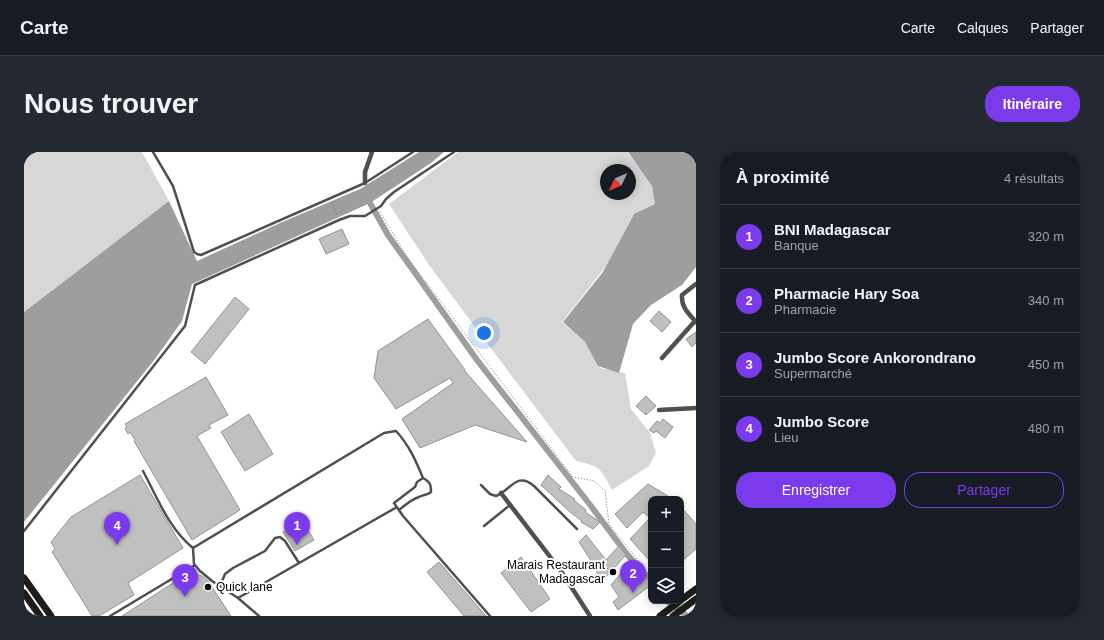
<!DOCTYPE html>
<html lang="fr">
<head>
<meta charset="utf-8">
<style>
  :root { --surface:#171b24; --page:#242831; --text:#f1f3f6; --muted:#9ea1a6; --line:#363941; --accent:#7c3aed }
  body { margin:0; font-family:Arial,sans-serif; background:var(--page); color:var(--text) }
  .controls { position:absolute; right:12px; bottom:12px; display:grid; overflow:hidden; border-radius:8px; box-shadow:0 2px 10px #0003 }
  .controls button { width:36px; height:36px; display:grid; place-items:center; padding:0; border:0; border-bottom:1px solid var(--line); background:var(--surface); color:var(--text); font:20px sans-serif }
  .compass { position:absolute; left:576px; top:12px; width:36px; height:36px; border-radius:50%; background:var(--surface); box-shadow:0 2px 10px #0003; rotate:226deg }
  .you { position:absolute; left:460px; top:181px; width:14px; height:14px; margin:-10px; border:3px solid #fff; border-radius:50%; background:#1a73e8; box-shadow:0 0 0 6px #1a73e833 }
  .badge { display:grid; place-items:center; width:26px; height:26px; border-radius:50%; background:var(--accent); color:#fff; font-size:13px; font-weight:700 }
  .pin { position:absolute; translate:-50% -33px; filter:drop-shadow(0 1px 2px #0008) }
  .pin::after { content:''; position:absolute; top:21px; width:14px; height:12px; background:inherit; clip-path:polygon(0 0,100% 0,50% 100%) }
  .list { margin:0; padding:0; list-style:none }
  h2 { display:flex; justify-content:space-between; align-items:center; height:52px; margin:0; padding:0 16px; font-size:17px }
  h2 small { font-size:13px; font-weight:400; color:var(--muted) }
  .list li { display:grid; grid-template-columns:26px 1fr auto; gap:12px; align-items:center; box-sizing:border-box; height:64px; padding:0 16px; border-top:1px solid var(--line) }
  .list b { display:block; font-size:15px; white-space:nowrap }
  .list p { margin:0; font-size:13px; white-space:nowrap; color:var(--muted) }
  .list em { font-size:13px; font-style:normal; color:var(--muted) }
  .actions { display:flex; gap:8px; padding:12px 16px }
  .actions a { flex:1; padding:9px 0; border:1px solid var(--accent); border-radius:16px; text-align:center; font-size:14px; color:var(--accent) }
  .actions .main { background:var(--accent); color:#fff }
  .icon { flex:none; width:22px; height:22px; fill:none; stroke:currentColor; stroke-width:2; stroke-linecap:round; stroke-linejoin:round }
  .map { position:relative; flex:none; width:672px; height:464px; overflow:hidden; border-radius:16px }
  header { display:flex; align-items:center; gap:24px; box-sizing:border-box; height:56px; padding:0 20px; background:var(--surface); border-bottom:1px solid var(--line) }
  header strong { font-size:19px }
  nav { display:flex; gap:22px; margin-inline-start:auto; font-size:14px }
  .intro { display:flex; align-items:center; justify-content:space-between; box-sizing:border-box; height:96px; padding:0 24px }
  h1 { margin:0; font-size:28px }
  .button { padding:10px 18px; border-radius:16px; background:var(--accent); color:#fff; font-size:14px; font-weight:700 }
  main { display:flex; gap:24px; padding:0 24px }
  aside { flex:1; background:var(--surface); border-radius:16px; box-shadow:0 2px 10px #0003 }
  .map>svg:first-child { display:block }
</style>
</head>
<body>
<header>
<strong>Carte</strong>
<nav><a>Carte</a><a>Calques</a><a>Partager</a></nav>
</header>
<div class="intro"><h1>Nous trouver</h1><a class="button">Itinéraire</a></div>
<main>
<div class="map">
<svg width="672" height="464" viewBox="0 0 672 464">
  <rect width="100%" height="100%" fill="#fff"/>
  <path fill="#d7d7d7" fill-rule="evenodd" d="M0,0h117l4,5 24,44 -145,111z
    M434,0h169l24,31 5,21 -23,11 -26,50 -45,57 23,20 15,26 25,5 6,36 19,24 6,20 -7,13 -37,24c-11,-21 -12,-24 -36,-29l-83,-110 -64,-86 -40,-61zM582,18h24v24h-24z"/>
  <path fill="#9e9e9e" d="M395,0h25l-13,11 -61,40 -178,81 -10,37 -27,38 -131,163v-210l145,-111 28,60 83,-38 80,-34z
    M604,0h68v115l-14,18 -31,20 -18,19 -14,49 -21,-7 -13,-24 -22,-20 40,-50 31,-58 21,-10 -3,-18z"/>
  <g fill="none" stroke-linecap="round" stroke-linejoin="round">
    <path stroke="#9e9e9e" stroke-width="6" d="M346,51l18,32 89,125 114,146 35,47 25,29
      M643,449l20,15"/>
  </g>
  <path fill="#c0c0c0" stroke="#949494" d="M318,77l7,15 -23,10 -7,-15z
    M211,145l14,12 -44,55 -14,-12z
    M635,159l12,11 -9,10 -12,-11z
    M404,167l37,51h-1l63,72 -52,-17 -55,23 -18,-29 51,-36 -3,-5 -54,31 -22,-31 4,-27z
    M672,180v11l-4,4 -6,-8z
    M182,225l22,38 -19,10 2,3 -14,8 43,74 -48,30 -58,-99 1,-1 -5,-8 -2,2 -3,-6 2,-1 -2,-3z
    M622,244l10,10 -10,9 -10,-9z
    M225,262l24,40 -28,17 -24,-39z
    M639,267l10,8 -8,11 -9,-7 -2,2 -5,-3 8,-9 3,2z
    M116,323l43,73 -55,35 6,12 -35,21h-7l-40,-64 3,-3 -4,-7 20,-25z
    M524,323l13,12 -2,2 16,10 -1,1 12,10 -1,2 15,10 -7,7 -12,-7 1,-1 -12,-9 -29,-27z
    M624,332l25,15h-22v63l-21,-23 20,-21 -7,-6 -16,16 -12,-14z
    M657,355l15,17v25l-15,13z
    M278,368l12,20 -19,11 -12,-19z
    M562,383l20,25 13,-14 7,9 -23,25 -7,-9 1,-1 -18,-28z
    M497,405l29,42 -19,13 -30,-39z
    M607,409l20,22v2l-33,25 -5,-8 6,-5 -8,-12z
    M415,410l47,54h-22l-37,-44z
    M166,420l12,4 6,5 23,35h-109z"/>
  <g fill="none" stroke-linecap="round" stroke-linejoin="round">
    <path stroke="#727272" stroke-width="1" stroke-dasharray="1 2" stroke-linecap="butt" d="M308,50l5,14
      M356,60l28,46 165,219 22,4 10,10 4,33 42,53
      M665,460l5,4"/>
    <path stroke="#505050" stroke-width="2.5" d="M129,0l20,34 21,66 3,2 4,1 164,-72 48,-31
      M119,319c14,26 26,58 50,77
      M457,333l9,9 6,2c15,-6 21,-25 38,-10l43,43
      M375,358c6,-5 13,-11 20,-13 5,-3 7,-1 12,-5 0,-8 -1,-10 -8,-14l-6,4 -2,5 -21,16 9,13 87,100
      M460,374l26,-21
      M0,379l161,-205 10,-41 144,-65 11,-4h15l16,-10 5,-7 8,-7 60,-40
      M196,434l5,-12 8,-6 32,-17 10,-13 5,-1 5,4 14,22
      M214,446l159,-91
      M86,464l85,-51
      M235,464l-21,-18 -26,-17 -12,-10 -6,-7 -1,-16 191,-115 12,-2c13,14 20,30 27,47"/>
    <path stroke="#505050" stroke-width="4.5" d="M341,31v-11l7,-20
      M672,132l-14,11c-1,12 6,18 14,27
      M638,206l33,-37
      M635,258l37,-2
      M477,341l60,78 29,45"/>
    <path stroke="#1d1d1d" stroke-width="7" d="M0,426l27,38
      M0,441l16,23
      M657,448l15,-11
      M636,464l20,-15
      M649,464l23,-17"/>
  </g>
  <g fill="#000" stroke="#fff" stroke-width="1.5">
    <circle cx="589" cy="420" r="4"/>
    <circle cx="184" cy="435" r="4"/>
  </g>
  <g text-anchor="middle" stroke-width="4" stroke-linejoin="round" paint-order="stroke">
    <g font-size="12" fill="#000" stroke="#fff" text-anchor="end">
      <text x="581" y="417">Marais Restaurant<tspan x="581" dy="14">Madagascar</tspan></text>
      <text x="192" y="439" text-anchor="start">Quick lane</text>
    </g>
  </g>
</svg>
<div class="controls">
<button>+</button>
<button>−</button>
<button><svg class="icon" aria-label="layers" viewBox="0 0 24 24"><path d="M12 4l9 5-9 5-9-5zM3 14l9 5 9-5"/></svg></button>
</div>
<svg class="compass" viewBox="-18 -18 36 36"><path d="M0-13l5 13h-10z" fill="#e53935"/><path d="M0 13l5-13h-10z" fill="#9ea1a6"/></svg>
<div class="you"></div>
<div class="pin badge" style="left:273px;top:393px">1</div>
<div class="pin badge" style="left:609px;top:441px">2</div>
<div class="pin badge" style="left:161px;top:445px">3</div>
<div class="pin badge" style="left:93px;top:393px">4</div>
</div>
<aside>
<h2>À proximité<small>4 résultats</small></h2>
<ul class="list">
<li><span class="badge">1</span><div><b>BNI Madagascar</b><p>Banque</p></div><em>320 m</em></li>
<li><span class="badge">2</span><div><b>Pharmacie Hary Soa</b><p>Pharmacie</p></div><em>340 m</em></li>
<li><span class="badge">3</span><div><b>Jumbo Score Ankorondrano</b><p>Supermarché</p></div><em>450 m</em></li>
<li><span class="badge">4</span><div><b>Jumbo Score</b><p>Lieu</p></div><em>480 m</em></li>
</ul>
<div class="actions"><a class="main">Enregistrer</a><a>Partager</a></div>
</aside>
</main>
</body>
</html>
